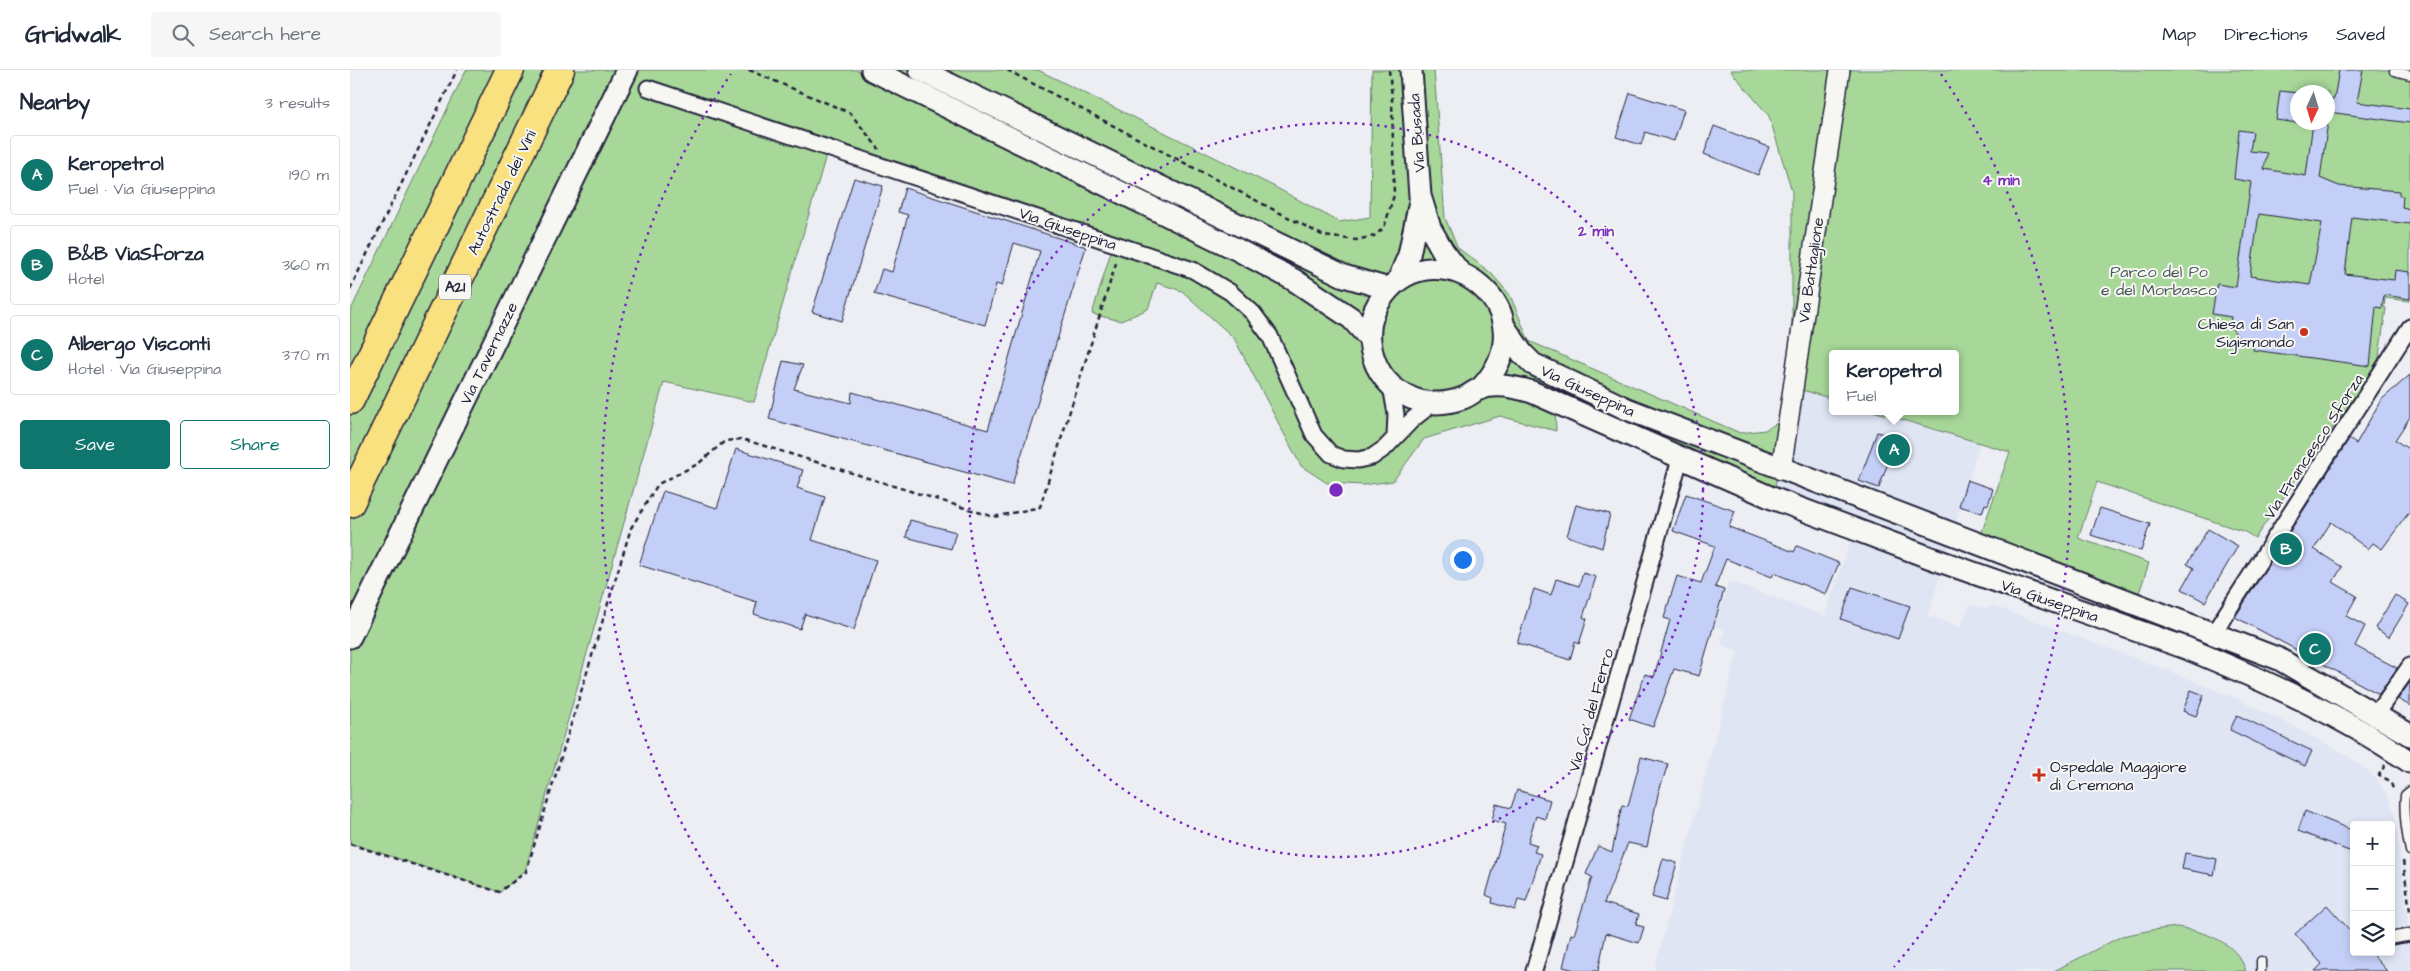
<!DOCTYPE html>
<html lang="en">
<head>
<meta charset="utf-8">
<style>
  :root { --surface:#fff; --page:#f6f6f7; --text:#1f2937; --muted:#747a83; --line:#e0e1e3; --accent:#0f766e }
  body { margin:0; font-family:"Architects Daughter",sans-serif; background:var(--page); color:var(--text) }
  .controls { position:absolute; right:15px; bottom:15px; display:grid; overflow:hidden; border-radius:5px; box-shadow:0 2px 8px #0003 }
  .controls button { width:45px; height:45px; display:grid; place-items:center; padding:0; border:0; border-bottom:1px solid var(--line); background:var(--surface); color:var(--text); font:25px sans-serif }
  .compass { position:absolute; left:1940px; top:15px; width:45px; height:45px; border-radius:50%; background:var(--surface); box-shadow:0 2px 8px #0003; rotate:184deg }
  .you { position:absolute; left:1112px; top:489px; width:18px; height:18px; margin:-12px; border:4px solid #fff; border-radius:50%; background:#1a73e8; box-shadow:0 0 0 8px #1a73e833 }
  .badge { display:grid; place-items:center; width:32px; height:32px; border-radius:50%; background:var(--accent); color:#fff; font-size:16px; font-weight:700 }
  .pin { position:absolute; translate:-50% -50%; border:2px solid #fff; box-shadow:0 1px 5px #0006 }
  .popup { position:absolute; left:1479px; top:280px; width:130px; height:65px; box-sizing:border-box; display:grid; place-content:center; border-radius:5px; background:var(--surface); filter:drop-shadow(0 1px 4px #0005); font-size:16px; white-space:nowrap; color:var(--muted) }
  .popup b { font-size:19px; color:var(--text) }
  .popup::after { content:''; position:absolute; left:50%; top:100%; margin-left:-10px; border:10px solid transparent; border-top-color:var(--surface) }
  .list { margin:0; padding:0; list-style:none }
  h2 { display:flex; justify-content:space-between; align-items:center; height:65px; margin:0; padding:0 20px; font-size:21px }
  h2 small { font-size:16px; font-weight:400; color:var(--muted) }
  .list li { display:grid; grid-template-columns:32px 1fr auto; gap:15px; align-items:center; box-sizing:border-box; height:80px; margin:0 10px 10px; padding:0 10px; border:1px solid var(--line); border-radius:5px }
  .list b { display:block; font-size:19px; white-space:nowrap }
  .list p { margin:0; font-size:16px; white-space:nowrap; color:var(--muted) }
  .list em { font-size:16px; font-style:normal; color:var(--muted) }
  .actions { display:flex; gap:10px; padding:15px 20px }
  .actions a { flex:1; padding:11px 0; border:1px solid var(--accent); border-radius:5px; text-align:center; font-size:18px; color:var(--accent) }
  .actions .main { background:var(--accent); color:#fff }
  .icon { flex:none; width:28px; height:28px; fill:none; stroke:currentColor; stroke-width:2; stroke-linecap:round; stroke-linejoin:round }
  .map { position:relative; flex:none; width:2060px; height:901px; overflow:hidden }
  header { display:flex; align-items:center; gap:30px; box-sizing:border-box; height:70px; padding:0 25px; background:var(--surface); border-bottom:1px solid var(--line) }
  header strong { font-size:24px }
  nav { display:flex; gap:28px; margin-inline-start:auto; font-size:18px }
  .search { width:350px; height:45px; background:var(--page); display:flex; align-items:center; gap:12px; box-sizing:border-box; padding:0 18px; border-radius:5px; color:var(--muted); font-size:19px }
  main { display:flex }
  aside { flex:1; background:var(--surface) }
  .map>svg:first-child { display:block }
</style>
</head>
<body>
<header>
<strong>Gridwalk</strong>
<div class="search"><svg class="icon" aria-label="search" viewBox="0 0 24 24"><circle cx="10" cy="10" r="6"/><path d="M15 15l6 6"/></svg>Search here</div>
<nav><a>Map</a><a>Directions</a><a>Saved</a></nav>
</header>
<main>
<aside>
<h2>Nearby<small>3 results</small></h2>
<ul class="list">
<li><span class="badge">A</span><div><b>Keropetrol</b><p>Fuel · Via Giuseppina</p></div><em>190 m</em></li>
<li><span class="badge">B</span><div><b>B&amp;B ViaSforza</b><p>Hotel</p></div><em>360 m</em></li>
<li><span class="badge">C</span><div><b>Albergo Visconti</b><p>Hotel · Via Giuseppina</p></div><em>370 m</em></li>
</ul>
<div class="actions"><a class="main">Save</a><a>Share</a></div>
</aside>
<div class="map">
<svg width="2060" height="901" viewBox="0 0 2060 901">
  <rect width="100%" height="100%" fill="#eceef3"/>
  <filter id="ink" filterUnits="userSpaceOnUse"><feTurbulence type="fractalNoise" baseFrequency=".02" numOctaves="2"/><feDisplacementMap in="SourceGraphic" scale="10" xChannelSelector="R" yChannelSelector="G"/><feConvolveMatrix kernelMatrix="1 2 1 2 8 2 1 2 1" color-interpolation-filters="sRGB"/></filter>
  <g filter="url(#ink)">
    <path fill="#e0e5f4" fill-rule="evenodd" d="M1442,317l41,12v12h41l106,31 -52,174 33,11 9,-23 16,5 8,-3 178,66 63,26 56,27 52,28 22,15 13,13 11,18 6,16 15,125v31h-756l84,-320 -17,-6 4,-15 -9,-4 13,-45 96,35 28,-84 -80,-35zM2004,755h37v127h-37z"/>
    <path fill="#a8d899" stroke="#657d6a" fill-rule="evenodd" d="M116,0h572l237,117 64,35 31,-5 2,-147h62l11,148 13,30 33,25 19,22 19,46 211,92 25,-3 23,-13 -15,80 -218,-95 1,29 -56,-15 -76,23 -31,42 -30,4 -36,-2 -26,-17 -67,-128 -52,-47 -25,-8 -9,26 -27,12 -29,-7 21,-69 -286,-93 -73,250 -90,-20 -139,489 -25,21 -150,-49v-531z
      M1380,0h680v231l-25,-3 -1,10h2l-8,55 -123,175 -10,-6 -148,-50 -19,56 71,25 -10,30 -159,-56 30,-85 -137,-41h82v-57h-122v45l-41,-12v-196l-23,-75zM1948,22h30v30h-30z
      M1827,857c28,5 59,14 69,44h-192l68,-35 30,-6z"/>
    <path fill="#c4cff7" stroke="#22223b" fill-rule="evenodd" d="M1989,0h24l-6,32 53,7v14l-82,-11v-14l6,1z
      M1930,21l18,2v30l-22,-3z
      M1280,23l54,17 -10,31 -29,-9 -4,13 -25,-8z
      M1963,52h15l-8,56 19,8 60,5v5h4l-1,11 8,2v15l-58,-7 -7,57 49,6 1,-10 15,2v27l-26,-4 -2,13 -6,-1 -6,59 -117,-16 1,-10 -15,-2 -9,-12 1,-9 -19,-3 5,-30 19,3 15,-105 -17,-3 5,-49 14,2 -3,19 17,2 -3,16 42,7zM1909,144l63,9 -12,62 -60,-9z
      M1364,56l55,21 -11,28 -54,-21z
      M504,108l29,8 -41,135 -30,-9z
      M555,118l181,59 -74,238 -243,-66 14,-58 20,4 -9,24 57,14 1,-11 136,38 52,-179 -26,-8 -12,43 -6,-2 -11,41 -111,-31 8,-25 10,3 16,-57 -10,-3z
      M2060,305v42l-15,23 15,10v61l-28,38 -9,-6 -5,6 -37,-27 -17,27 28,18 -9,15 24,14 -11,20 19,10 -10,20 42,22 -18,26 -144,-77 114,-178 7,5 25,-44z
      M1527,362l20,6 -18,50 -20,-7z
      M386,379l67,21 -6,18 28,9 -13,43 64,20 -22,70 -49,-16 -5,15 -46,-15 3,-12 -118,-37 24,-74 54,17z
      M1617,410l26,9 -5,16 -3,-1 -3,9 -23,-7z
      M1336,424l49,17 -6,16 65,25 3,-6 42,17 -13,31 -52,-21 -2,4 -46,-18 -11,28 9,3 -25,86 -25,-7 -21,58 -24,-8 16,-45 9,3 16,-57 -6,-2 13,-42 24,7 14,-37 -42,-15z
      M1226,435l34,9 -8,34 -35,-12z
      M1750,438l50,16 -9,27 -50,-16z
      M560,450l46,12 -5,17 -45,-12z
      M1858,459l30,17 -33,56 -23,-13 12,-21 -7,-4z
      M1233,503l13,4 -13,40 4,2 -8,25 -4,-2 -5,18 -53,-17 17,-54 17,6 5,-16 23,7z
      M1502,517l58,19 -12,33 -57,-20z
      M2045,525l14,9 -20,33 -14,-9z
      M2060,612v24l-12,-7z
      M1841,620l13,5 -8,21 -13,-5z
      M1887,645l75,36 -7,15 -75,-36z
      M1291,687l27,7 -10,30 -11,53 -19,-4 -24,60 35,11 -3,11 8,2 -5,16 -33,-10 -8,38h-19l-16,-4 8,-33 3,1 18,-58 -6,-3 12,-28 14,6 10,-47 6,1z
      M1167,720l33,10 -5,19 -9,-3 -8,26 9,3 -3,7 7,2 -15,48 -8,-2 -3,10 -23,-7 1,-5 -7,-3 20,-71 -14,-4 4,-16 15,4z
      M1955,741l49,20v22l-56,-22z
      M1835,783l32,6 -3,16 -32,-6z
      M1313,789l14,4 -11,38 -14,-4z
      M1977,835l27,30v17h16l17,19h-72l7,-7 -27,-30z"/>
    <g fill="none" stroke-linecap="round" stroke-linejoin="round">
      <defs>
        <path id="service" d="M2044,1l16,4
          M2060,721l-5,4c-2,19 1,37 5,56
          M1911,901v-10"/>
        <path id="pedestrian" d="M2041,868l19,-3"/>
        <path id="minor" d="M298,18l545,182 37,22 23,21 17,23 44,99 17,19 13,5 14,1 14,-3 13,-9 28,-29 19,-15
          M1041,316l5,28 -1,22
          M1863,564l197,-307
          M2026,644l34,-48
          M1184,901l146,-512"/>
        <path id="tertiary" d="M1431,400l59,-400"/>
        <path id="secondary" d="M522,0l366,180 56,30 57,38 18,20
          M570,0l424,206 45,13
          M1061,0l9,126 10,32 13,23 17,22
          M1048,211l11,-26 11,-54
          M1154,256l18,27 11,11 94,45 652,250 131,76
          M1130,319c75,-79 -42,-165 -96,-94 -10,13 -16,29 -14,46 2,22 14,44 35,54 18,10 39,10 58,3 6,-2 11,-7 16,-9 16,-6 37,-2 53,3l240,106 159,60 255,90c77,32 154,66 224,114
          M0,567l277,-567"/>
        <path id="motorway" d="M0,330l160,-330
          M0,433l210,-433"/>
      </defs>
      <use href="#service" stroke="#22223b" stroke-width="11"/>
      <use href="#pedestrian" stroke="#22223b" stroke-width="15"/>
      <use href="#minor" stroke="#22223b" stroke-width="19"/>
      <use href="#tertiary" stroke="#22223b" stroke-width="22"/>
      <use href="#secondary" stroke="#22223b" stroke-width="25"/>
      <use href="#motorway" stroke="#22223b" stroke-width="31"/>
      <path stroke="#22223b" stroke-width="2.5" stroke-dasharray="5 4" stroke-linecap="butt" d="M399,0l101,43 29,36
        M657,0l317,166 32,4 18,-4 10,-8 10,-33 -2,-98 -3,-27
        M0,219l107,-219
        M2035,695l-6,10 11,6 4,10
        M0,774l149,48 27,-20 105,-344 27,-44 40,-20 27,-23 17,-2 252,78 46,-10 77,-247
        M2053,791l7,50"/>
      <use href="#service" stroke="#f6f6f2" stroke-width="8"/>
      <use href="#pedestrian" stroke="#f6f6f2" stroke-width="11"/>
      <use href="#minor" stroke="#f6f6f2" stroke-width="15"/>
      <use href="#tertiary" stroke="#f6f6f2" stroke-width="19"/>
      <use href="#secondary" stroke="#f6f6f2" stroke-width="21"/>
      <use href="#motorway" stroke="#fae180" stroke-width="28"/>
    </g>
  </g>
  <g fill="none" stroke="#7b2cbf" stroke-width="2.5" stroke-dasharray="2.5 5">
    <circle cx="986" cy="420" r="367"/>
    <path d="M428 897A734 734 0 0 1 381 4M1591 4A734 734 0 0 1 1544 897"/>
  </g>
  <g fill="#c8321e" stroke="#f6f6f2" stroke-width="2">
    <circle cx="1954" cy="262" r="5"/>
    <path d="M1686.5 697.5h5v5h5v5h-5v5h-5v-5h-5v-5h5z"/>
  </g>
  <g text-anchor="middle" stroke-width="4" stroke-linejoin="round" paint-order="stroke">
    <rect fill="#f6f6f2" stroke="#626272" stroke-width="1" x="89" y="204.5" width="32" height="25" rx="4"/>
    <g font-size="15" font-weight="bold" fill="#22223b">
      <text x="105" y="222">A21</text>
    </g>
    <g font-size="16" fill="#22223b" stroke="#f6f6f2">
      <text transform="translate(1066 63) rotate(-94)" y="6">Via Busada</text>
      <text transform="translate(151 122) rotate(-64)" y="6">Autostrada dei Vini</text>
      <text transform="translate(718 158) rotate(19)" y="6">Via Giuseppina</text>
      <text transform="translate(1460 200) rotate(-82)" y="6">Via Battaglione</text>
      <text transform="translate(138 283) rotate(-64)" y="6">Via Tavernazze</text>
      <text transform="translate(1238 320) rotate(25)" y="6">Via Giuseppina</text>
      <text transform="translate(1963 376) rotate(-57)" y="6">Via Francesco Sforza</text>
      <text transform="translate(1700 530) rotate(19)" y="6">Via Giuseppina</text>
      <text transform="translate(1240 640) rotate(-74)" y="6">Via Ca' del Ferro</text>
    </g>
    <g font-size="16" fill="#4a5957" stroke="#f6f6f2">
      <text x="1809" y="207">Parco del Po<tspan x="1809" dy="18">e del Morbasco</tspan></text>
    </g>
    <g font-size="16" fill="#22223b" stroke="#f6f6f2" text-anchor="end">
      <text x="1944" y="259">Chiesa di San<tspan x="1944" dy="18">Sigismondo</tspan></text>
      <text x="1700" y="702" text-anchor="start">Ospedale Maggiore<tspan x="1700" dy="18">di Cremona</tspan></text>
    </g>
  </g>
  <circle cx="986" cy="420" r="8" fill="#7b2cbf" stroke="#f6f6f2" stroke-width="2.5"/>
  <g font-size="15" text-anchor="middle" font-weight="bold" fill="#7b2cbf" stroke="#f6f6f2" stroke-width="4" stroke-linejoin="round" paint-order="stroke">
    <text x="1651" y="115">4 min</text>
    <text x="1246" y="166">2 min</text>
  </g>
</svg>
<div class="controls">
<button>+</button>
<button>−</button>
<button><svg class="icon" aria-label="layers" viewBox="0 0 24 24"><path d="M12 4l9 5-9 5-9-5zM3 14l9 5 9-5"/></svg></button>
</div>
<svg class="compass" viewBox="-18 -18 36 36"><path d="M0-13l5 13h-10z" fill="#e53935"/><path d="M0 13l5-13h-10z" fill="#747a83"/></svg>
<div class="you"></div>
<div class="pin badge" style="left:1544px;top:380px">A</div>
<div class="popup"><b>Keropetrol</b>Fuel</div>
<div class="pin badge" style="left:1936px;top:479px">B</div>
<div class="pin badge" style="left:1965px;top:579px">C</div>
</div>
</main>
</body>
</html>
